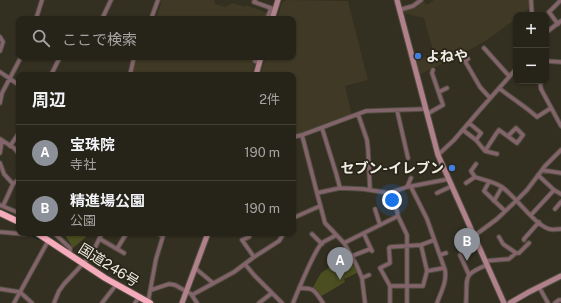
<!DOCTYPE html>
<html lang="ja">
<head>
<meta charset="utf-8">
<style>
  :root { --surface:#262319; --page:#2e2b22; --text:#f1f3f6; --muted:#a4a4a2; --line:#424038; --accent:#8c9099 }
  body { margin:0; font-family:"Public Sans","Noto Sans JP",sans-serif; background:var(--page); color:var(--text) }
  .controls { position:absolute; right:12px; top:12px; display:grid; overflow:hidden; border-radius:8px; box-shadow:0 1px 3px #0004 }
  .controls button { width:36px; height:36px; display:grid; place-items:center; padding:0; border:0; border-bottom:1px solid var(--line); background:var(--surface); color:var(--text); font:20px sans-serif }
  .you { position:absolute; left:392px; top:200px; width:14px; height:14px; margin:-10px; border:3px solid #fff; border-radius:50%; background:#1a73e8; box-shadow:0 0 0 6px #1a73e833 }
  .badge { display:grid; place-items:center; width:26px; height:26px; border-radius:50%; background:var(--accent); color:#fff; font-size:13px; font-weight:700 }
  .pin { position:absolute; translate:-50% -33px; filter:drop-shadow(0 1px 2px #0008) }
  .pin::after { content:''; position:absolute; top:21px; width:14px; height:12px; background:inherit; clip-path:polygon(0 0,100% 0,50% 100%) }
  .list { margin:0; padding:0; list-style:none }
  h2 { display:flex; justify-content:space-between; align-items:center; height:52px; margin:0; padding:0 16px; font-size:17px }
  h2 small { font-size:13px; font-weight:400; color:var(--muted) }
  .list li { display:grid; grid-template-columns:26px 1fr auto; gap:12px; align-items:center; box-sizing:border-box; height:56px; padding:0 16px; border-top:1px solid var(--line) }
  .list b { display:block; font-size:15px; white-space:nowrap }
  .list p { margin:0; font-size:13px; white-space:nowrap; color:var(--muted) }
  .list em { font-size:13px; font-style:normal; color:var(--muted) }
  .icon { flex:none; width:22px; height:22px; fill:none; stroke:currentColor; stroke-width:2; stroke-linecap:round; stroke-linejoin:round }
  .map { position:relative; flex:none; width:561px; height:303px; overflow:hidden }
  .search { position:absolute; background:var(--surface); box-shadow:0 1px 3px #0004; left:16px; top:16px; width:280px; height:44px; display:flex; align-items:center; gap:10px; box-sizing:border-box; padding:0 14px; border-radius:8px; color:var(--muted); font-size:15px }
  .panel { position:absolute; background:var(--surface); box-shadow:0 1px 3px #0004; left:16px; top:72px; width:280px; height:164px; border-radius:8px }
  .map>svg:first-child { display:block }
</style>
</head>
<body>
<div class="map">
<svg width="561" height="303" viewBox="0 0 561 303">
  <rect width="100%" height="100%" fill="#332f21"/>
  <path fill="#3f3925" d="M162,0h52l1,4 10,3 7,-4 13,4 1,-2 21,8 -1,6h-110z
    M286,0l62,1 20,79 -23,6 7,29 -50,19 -9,1v-60h-33l6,-18h27v-38h-16l5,-16z
    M423,0l4,5 7,-5h96v8l-8,7h-6v4l-29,21 -34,19 -35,16 -3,-14 19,-7 -10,-36 -21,-5 -1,-3 12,-3z
    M136,57h118l-1,4 2,3 -4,11h-119l1,-13z"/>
  <path fill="#4a4e20" d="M68,233h15l3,4 -13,11 -8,-13z
    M352,259l7,13 -15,7 1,3 -25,15 -7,-10 8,-14 11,-7 3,3z"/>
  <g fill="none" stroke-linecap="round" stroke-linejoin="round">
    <path stroke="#011e1f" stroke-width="1" d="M13,223l6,4
      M31,235l9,5"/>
    <defs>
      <path id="street" d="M255,0l-1,2 17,6 -4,11
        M531,0l1,15
        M399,10l14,-4 8,-6
        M36,19l6,-19
        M102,19l9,-19
        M151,19l7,-19
        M558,24l-9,-12 12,-12
        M548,31l13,-10
        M0,37l3,5 -3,9
        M484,48l25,28
        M256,57l-1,4 5,1
        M468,59l-3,2 15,26 10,11
        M546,61l15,1
        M0,72l19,13
        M51,75l9,-18
        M130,75l4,-18
        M540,81l1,8 20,37
        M499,88c12,10 26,18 38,29l14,-9
        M439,92l8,-4
        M0,103l2,-10 19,-36
        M397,110l11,48
        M358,114l9,26 1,9 2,41
        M427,114l16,-9 -11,-32 1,-3
        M469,123l12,10 -5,7
        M322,128l14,45 4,15
        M463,130l13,10 9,11 12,3
        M302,135l15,58
        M293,137l9,-2 64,-24 59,-2
        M0,139l14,9 5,6
        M10,146l9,-13
        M485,151l11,-17 3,-4 18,13 6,-8 -7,-7 -8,8
        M0,153l2,-13
        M438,155l16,-15 24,-28 38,-43
        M0,163l4,11 9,10
        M542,170l19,3
        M538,175l16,15 7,4
        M475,177l-4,-6 5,-7
        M489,182l-5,9 21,20
        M466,183l9,-6c9,3 20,5 27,10 14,10 32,37 47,42 3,1 8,0 12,0
        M407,187l4,-9
        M411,187l16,32 18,51c2,12 -4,22 -8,33
        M393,192l5,24 9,19v68
        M437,193l15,-7
        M494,201l8,-14
        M0,205l19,8
        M3,206l10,-22 6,-5
        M375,209l5,16
        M555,209l6,-7
        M531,215l23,-25
        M293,218l27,-12
        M0,232l24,2 4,-1
        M54,233l16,15v6
        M157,233l6,3
        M251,233l-2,4 -7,3 12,17
        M312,234l10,10
        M364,234l8,17
        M474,236l23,-17 20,-19 10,-10 18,-24 16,-16
        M100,239l24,14
        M524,240v-1l15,-17
        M344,243l54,-27
        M117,249l9,-15
        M516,253h3l10,-10
        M440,255l6,-2
        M460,255l9,20
        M352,256l18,-7
        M485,261l24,-2 7,-6 -13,-9 -4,-7
        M245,264l9,11 28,28
        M195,268l18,15
        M427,271l17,-3
        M362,278l7,-3
        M390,286h33l4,-15 -6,-26
        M539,287l9,16
        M299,288c16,0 15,2 24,15
        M0,289l20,3 12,11
        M151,290l18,-6 6,1 16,9 6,9
        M192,295l42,-23 20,-15 25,-16 5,-8
        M148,302l8,-43 8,-26
        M14,303l33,-60
        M54,303l5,-12 5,-7 28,-30 10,-21
        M102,303l14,-18
        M135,303l4,-6
        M259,303l13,-10
        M293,303c5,-12 21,-52 29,-60 4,-3 10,-5 14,-8
        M365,303l-3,-25 -6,-14 -12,-21 -19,-20 -8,-30 23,-5 23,1 26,4 18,-6 42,-8
        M390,303v-17l-10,-18 10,-5 -1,-15 1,-1 31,-2 13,-5
        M466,303c2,-25 -5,-28 21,-38
        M555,303l4,-3h2"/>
      <path id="secondary" d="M397,0l41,155 66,148
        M272,19l6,-19
        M256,75l5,-18
        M182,303l26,-70
        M510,303l19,-11 32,-16"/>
      <path id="highway" d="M0,213l19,9
        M37,233l68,45 45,25"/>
    </defs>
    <use href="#street" stroke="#514d40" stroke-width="5.5"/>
    <use href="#secondary" stroke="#514d40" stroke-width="7"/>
    <use href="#highway" stroke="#514d40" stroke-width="8"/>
    <use href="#street" stroke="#82646a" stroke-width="3.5"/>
    <use href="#secondary" stroke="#b1818b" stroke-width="5"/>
    <use href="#highway" stroke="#f5abbb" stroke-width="6"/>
  </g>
  <g fill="#3f7fe0" stroke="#292518" stroke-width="1.5">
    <circle cx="418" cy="56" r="4"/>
    <circle cx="452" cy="168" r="4"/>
  </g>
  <g text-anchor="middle" stroke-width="3.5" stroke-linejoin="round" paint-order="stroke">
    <g font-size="14" font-weight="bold" fill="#efece4" stroke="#292518" text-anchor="start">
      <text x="426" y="61">よねや</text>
      <text x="444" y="173" text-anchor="end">セブン-イレブン</text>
    </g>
    <g font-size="14" fill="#efece4" stroke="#292518">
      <text transform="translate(109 265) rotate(32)" y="5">国道246号</text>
    </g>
  </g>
</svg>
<div class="controls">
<button>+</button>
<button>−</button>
</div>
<div class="you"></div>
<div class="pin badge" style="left:340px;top:280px">A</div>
<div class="pin badge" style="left:467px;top:261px">B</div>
<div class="search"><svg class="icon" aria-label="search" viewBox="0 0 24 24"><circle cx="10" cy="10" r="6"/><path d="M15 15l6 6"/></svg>ここで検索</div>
<section class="panel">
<h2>周辺<small>2件</small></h2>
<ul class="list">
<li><span class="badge">A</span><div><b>宝珠院</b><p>寺社</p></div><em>190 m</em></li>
<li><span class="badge">B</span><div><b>精進場公園</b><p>公園</p></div><em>190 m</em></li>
</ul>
</section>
</div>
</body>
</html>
